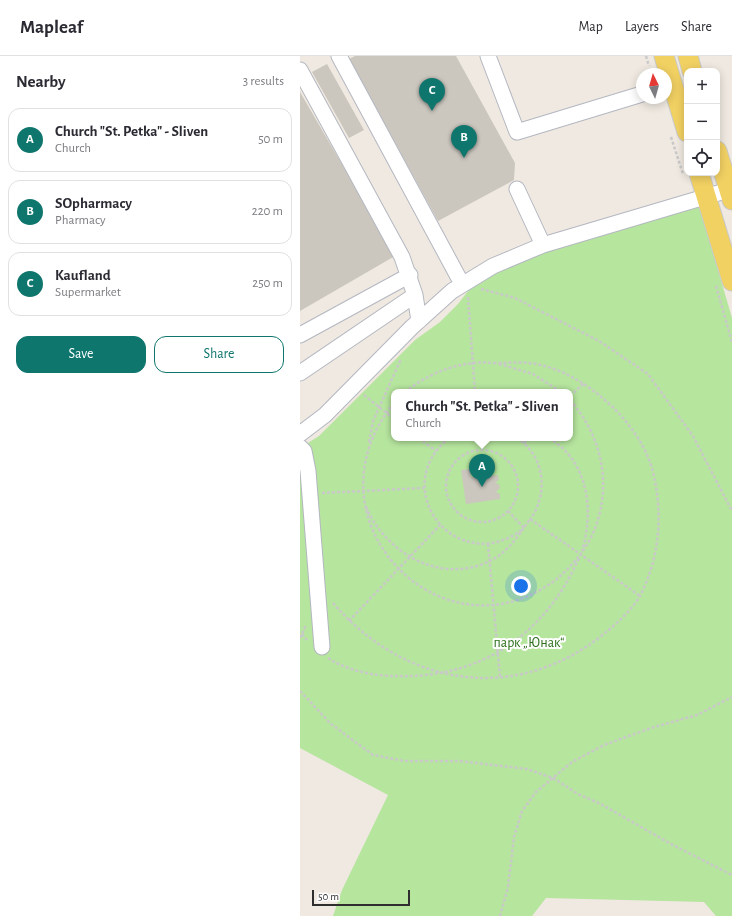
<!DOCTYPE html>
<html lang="en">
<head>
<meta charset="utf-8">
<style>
  :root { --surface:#fff; --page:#f7f7f7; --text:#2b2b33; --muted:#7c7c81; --line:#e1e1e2; --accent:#0f766e }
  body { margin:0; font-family:"Alegreya Sans",sans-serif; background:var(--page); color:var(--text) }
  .controls { position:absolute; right:12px; top:12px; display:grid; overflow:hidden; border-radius:8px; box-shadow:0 2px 10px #0003 }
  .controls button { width:36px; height:36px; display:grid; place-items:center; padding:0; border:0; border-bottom:1px solid var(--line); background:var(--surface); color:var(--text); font:20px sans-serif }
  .compass { position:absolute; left:336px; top:12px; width:36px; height:36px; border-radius:50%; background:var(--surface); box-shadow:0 2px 10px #0003; rotate:355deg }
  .scale { position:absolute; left:12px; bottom:10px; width:98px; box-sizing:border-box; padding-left:4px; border:2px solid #2e2e2e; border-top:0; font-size:11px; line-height:14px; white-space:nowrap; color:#2e2e2e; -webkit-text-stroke:3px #fff; paint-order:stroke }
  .you { position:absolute; left:221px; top:530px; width:14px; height:14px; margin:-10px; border:3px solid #fff; border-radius:50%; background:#1a73e8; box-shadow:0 0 0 6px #1a73e833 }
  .badge { display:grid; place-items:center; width:26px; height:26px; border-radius:50%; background:var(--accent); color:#fff; font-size:13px; font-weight:700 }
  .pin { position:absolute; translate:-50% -33px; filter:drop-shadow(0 1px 2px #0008) }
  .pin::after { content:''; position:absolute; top:21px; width:14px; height:12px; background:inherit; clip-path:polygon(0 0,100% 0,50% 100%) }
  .popup { position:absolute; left:91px; top:333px; width:182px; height:52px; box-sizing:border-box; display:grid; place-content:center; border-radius:8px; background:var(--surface); filter:drop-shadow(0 1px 3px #0005); font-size:13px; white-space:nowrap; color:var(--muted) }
  .popup b { font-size:15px; color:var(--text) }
  .popup::after { content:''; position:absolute; left:50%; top:100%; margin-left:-8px; border:8px solid transparent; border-top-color:var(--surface) }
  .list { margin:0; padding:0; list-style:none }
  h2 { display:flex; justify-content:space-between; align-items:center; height:52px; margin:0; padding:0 16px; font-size:17px }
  h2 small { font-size:13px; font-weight:400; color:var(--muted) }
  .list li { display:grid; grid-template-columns:26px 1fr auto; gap:12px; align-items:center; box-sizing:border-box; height:64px; margin:0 8px 8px; padding:0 8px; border:1px solid var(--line); border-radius:12px }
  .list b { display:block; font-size:15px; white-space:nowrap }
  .list p { margin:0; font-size:13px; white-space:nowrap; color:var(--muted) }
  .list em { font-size:13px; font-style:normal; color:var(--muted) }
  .actions { display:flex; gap:8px; padding:12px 16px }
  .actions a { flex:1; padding:9px 0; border:1px solid var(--accent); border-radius:12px; text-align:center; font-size:14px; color:var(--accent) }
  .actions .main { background:var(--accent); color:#fff }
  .icon { flex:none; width:22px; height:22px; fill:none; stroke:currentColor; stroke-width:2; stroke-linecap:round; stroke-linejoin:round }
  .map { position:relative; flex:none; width:432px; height:860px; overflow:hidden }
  header { display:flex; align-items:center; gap:24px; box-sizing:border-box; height:56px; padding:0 20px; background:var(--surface); border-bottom:1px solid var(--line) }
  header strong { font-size:19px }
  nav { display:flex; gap:22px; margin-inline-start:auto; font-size:14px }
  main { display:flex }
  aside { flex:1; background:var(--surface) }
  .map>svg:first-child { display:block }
</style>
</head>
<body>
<header>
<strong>Mapleaf</strong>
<nav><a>Map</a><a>Layers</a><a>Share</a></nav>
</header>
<main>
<aside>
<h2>Nearby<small>3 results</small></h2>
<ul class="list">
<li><span class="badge">A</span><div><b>Church &quot;St. Petka&quot; - Sliven</b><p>Church</p></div><em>50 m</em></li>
<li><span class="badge">B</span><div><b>SOpharmacy</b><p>Pharmacy</p></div><em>220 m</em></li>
<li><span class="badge">C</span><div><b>Kaufland</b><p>Supermarket</p></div><em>250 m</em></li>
</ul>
<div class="actions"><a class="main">Save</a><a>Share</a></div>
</aside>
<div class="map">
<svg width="432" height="860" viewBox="0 0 432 860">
  <rect width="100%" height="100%" fill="#efe9e1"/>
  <path fill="#b6e59e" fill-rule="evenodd" d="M399,149l33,113v598h-16l-12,-14 -158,-4 -14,18h-199l9,-26 46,-95 -88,-47v-300l19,-12 96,-96 25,-18 18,-18 10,-13 29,-18 39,-18zM94,336h176v46h-176z"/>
  <path fill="#cbc7bf" d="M55,0h101l59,107 -1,17 -76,41 -89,-162z
    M27,8l37,66 -15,8 -37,-66z
    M0,36l95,164 -95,55z
    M170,413l1,8 27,-2 1,5 -4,3 4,1 1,4 -4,4 4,2v5l-34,5 -5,-34z"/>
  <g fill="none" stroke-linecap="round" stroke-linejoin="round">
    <defs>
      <path id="minor" d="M39,0l123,228
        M188,0l29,76 125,-38
        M0,14l102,187 13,38 4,26
        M217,133l26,56
        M0,279l110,-60
        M0,317l115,-78
        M0,378l25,-19 87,-88 40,-36 41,-25 50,-21 189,-56
        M0,391l4,4 4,20 14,176"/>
      <path id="major" d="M364,0l23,76
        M388,0l4,15
        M417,95l15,49
        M399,117l33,108"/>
    </defs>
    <use href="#minor" stroke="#b4b7c1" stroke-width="17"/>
    <use href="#major" stroke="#c9c9c9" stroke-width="21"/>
    <path stroke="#c9c9c9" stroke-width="2.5" stroke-dasharray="3 2" stroke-linecap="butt" d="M346,0l3,10
      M371,81l12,37
      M416,230l16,56
      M181,233l34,9 84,43 49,33 45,62 39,75
      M168,241l7,95
      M199,308l34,10 28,18
      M105,336c25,-20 57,-32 89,-29
      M64,339l30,24
      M270,340l14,-13
      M94,347c-94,115 47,261 160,178 22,-17 40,-41 46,-69 9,-41 -2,-80 -30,-112
      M119,382l17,13
      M149,382c-63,51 8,141 74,91
      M217,382c29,19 31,56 13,82
      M249,382c40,24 45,72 33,113
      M69,386l4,-21 28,-62
      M224,387l5,-5
      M146 430a36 36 0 1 1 72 0a36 36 0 1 1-72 0Z
      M22,437l102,-5
      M66,451c20,46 74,78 124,54 18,-9 29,-26 40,-42l110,77
      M208,455l16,17
      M188,488l12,133
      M33,547c66,77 168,101 256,42 17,-12 42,-32 52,-51 19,-38 22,-81 12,-122 -12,-48 -65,-96 -112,-107 -16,-4 -33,-2 -49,-2
      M49,565l91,-96
      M2,578l5,6
      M0,582l6,-13
      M28,602c18,12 45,18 67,18 85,3 150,-41 184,-118
      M0,635l31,33 42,31 31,6h55l68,8 26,9 25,16 23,10 68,39 63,32
      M200,860l8,-29 6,-50 8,-26 14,-19 36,-30 32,-17 47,-17 46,-13 35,-18"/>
    <use href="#minor" stroke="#fff" stroke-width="15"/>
    <use href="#major" stroke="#f2d163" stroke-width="19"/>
  </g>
  <g text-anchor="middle" stroke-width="4" stroke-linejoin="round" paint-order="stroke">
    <g font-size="14" fill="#2c6e1b" stroke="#fff">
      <text x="229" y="591">парк „Юнак“</text>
    </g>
  </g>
</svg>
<div class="controls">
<button>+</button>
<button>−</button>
<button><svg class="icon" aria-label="locate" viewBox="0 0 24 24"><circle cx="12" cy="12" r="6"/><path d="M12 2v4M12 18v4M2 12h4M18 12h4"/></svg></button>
</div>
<svg class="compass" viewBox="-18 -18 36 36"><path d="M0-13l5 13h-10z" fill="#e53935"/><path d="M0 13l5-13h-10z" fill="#7c7c81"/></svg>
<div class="scale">50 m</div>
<div class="you"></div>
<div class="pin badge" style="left:182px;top:431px">A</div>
<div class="popup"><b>Church &quot;St. Petka&quot; - Sliven</b>Church</div>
<div class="pin badge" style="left:164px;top:102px">B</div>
<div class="pin badge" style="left:132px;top:55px">C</div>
</div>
</main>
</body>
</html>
